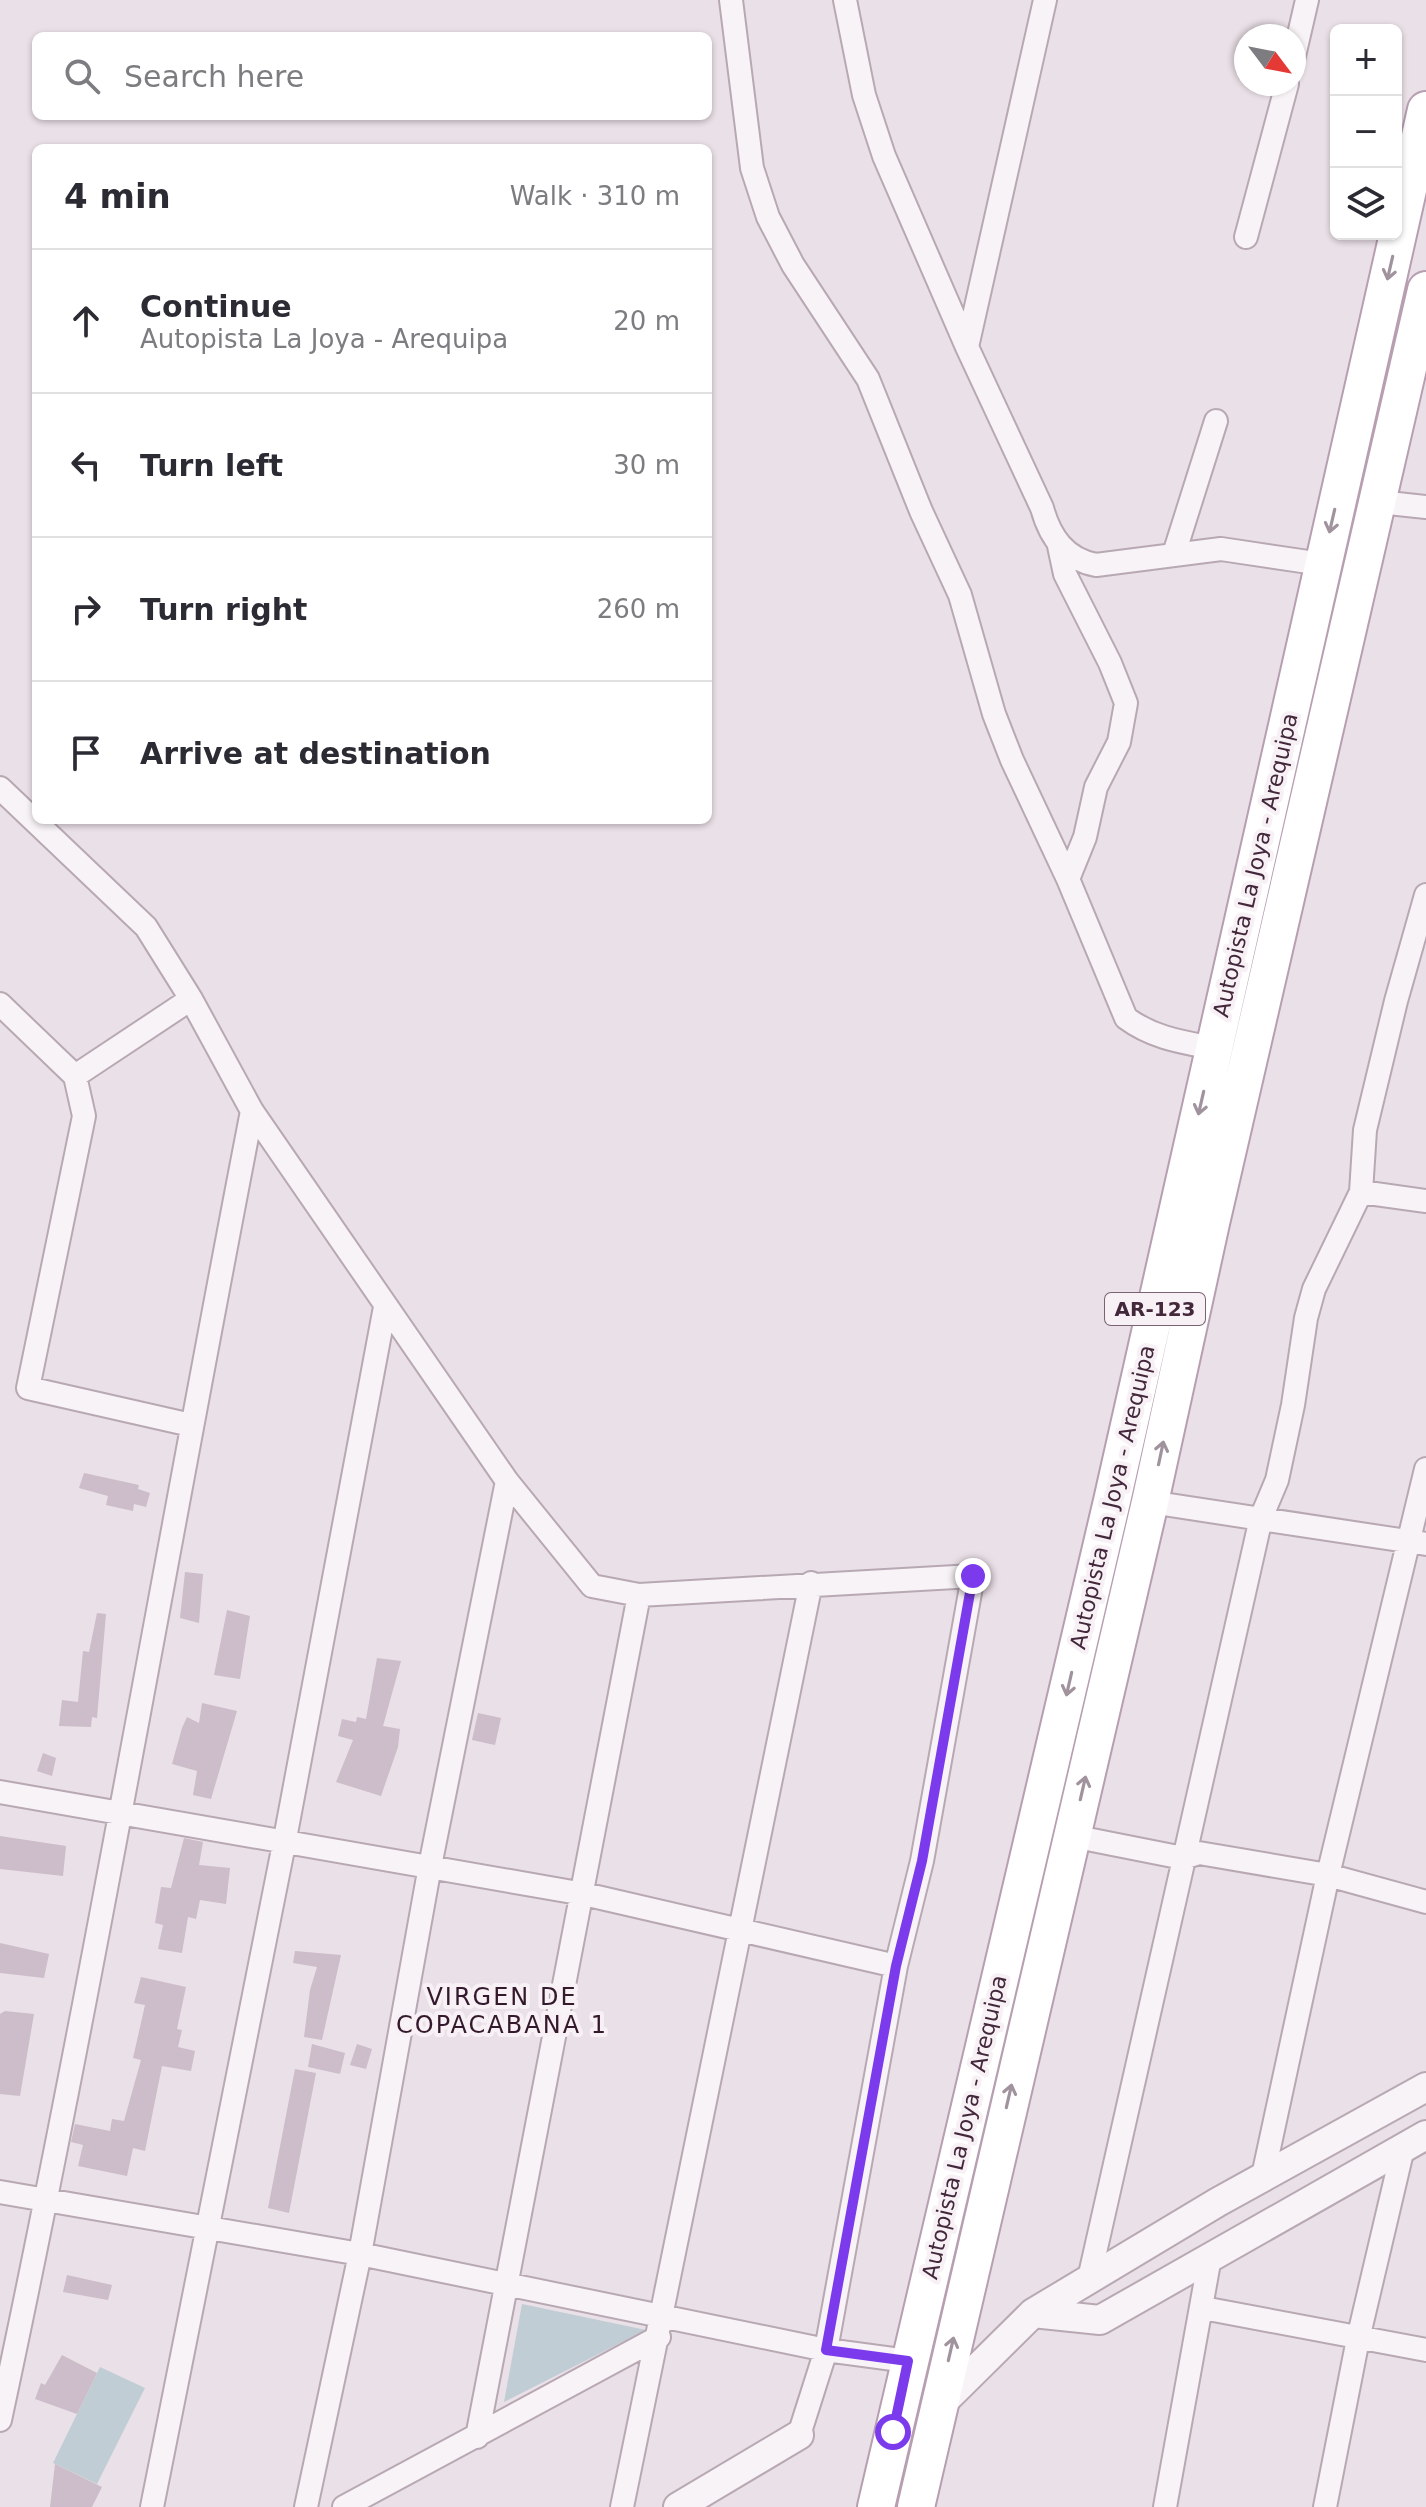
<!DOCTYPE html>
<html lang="en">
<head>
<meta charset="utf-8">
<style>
  :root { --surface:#fff; --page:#f7f7f7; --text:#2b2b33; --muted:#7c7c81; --line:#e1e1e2 }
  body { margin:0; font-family:"DejaVu Sans",sans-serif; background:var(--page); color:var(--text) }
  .controls { position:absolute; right:24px; top:24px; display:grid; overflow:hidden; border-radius:12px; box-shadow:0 2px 6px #0004 }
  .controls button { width:72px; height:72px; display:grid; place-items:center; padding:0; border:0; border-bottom:2px solid var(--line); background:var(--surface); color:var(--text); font:40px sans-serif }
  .compass { position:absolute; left:1234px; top:24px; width:72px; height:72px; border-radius:50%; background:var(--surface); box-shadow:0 2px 6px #0004; rotate:122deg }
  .stop { position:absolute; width:24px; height:24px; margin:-18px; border:6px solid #7c3aed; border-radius:50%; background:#fff }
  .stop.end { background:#7c3aed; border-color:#fff; box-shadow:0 2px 8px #0008 }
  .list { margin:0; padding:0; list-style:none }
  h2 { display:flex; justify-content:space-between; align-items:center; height:104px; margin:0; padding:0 32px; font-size:34px }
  h2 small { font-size:26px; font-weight:400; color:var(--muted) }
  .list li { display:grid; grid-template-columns:52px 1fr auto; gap:24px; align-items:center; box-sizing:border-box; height:144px; padding:0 32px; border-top:2px solid var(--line) }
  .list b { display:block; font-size:30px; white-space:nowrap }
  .list p { margin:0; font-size:26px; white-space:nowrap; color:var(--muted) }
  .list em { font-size:26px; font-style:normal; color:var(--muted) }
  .icon { flex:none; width:44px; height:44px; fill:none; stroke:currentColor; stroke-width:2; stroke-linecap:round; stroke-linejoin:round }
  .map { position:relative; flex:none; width:1426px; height:2507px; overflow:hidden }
  .search { position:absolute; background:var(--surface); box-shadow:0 2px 6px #0004; left:32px; top:32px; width:680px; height:88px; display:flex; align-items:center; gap:20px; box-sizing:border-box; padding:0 28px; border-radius:12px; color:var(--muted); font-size:30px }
  .panel { position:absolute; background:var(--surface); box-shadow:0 2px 6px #0004; left:32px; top:144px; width:680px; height:680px; border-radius:12px }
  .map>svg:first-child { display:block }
</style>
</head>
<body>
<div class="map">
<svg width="1426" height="2507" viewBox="0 0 1426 2507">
  <rect width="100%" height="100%" fill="#eae0e7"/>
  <path fill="#c0cdd5" d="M522,2304l124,26 -142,72z
    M100,2367l45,21 -48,96 -44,-21z"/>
  <path fill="#cdbcc9" d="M84,1473l55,12 -1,4 12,4 -4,14 -12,-3 -1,7 -27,-6 2,-9 -29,-8z
    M185,1572l18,2 -4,49 -19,-5z
    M227,1610l23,6 -10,63 -26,-4z
    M97,1613l9,1 -9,104 -5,-1 -1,10 -32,-1 3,-26 16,2 5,-51 6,1z
    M377,1658l24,3 -18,65 17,3 -2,18 -17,49 -45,-14 17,-42 -15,-4 4,-17 14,3 1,-5 9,2z
    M202,1703l35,8 -26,88 -18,-4 4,-24 -25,-7 10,-36 5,-11 12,6z
    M478,1713l23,5 -6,27 -23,-5z
    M43,1753l13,5 -4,18 -15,-5z
    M0,1836l66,10 -3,30 -63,-7z
    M184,1838l19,4 -4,23 31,3 -4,36 -26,-4 -4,19 -8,-2 -6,36 -24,-4 5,-24 -8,-2 6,-36 10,1z
    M0,1943l49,11 -5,24 -44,-5z
    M295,1951l46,4 -19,85 -18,-3 6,-47 7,-23 -24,-4z
    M141,1977l45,10 -9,42 5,1 -4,17 17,4 -4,20 -29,-5 -17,85 -12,-3 -6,28 -49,-10 5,-21 -12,-3 4,-18 35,7 2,-12 12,2 17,-61 -8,-2 12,-53 -11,-2z
    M5,2011l29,3 -14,82 -20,-2v-80z
    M312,2044l33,9 -5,21 -32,-7z
    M357,2044l15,5 -6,20 -16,-4z
    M295,2069l21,4 -27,140 -21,-5z
    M67,2275l45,10 -4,15 -45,-8z
    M62,2355l35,18 -20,41 -42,-15 6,-16 4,2z
    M55,2464l47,23 -10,20h-42z"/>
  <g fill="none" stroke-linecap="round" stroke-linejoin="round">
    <defs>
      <path id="minor" d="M731,0l21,168 16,49 25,48 75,114 53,132 39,84 34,119 18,46 56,119
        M845,0l19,95 20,61 83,191
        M1045,0l-78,347 75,161c8,29 23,51 54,57l125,-16 101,15
        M1294,56l13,-56
        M1246,237l41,-153
        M1379,502l47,5
        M1059,546l6,28 45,89 16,40 -7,39 -23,45 -11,50 -17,42 58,139c27,20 56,24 87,30
        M1174,554l42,-133
        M0,788l146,139 45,72 61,112 255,370 85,105 47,9 334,-19 -51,285 -26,105 -70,384 -27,85
        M0,1004l75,72 9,40 -56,272 163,37
        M75,1076l116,-77
        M1361,1192l65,9
        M1150,1502l276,42
        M0,1792l584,102 312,72
        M1072,1836l111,22 16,-5 129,22 98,27
        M1263,2176l65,-301 98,-406
        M0,2192l360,62 466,96 82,11
        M1089,2279l172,-761 16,-38 16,-75 13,-87 8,-29 47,-97 4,-62 31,-129 30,-106
        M1203,2308l223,42
        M0,2420c93,-434 167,-872 252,-1309
        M477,2437l162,-842
        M152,2507l132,-663 101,-537
        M306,2507l54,-253 70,-388 77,-385
        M344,2507l315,-170
        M622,2507l189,-924
        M1165,2507l45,-250
        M1325,2507l33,-168 45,-191"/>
      <path id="tertiary" d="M1033,2313l67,7 326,-185
        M938,2407l95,-94 185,-111 208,-115
        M678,2507l121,-72"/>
      <path id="primary" d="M876,2507l236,-1006 314,-1391
        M916,2507l234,-1005 61,-279 215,-933"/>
    </defs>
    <use href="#minor" stroke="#b8a8b3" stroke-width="26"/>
    <use href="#tertiary" stroke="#b8a8b3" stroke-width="32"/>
    <use href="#primary" stroke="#b79eb1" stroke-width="40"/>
    <use href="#minor" stroke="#f8f3f6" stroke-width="22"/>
    <use href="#tertiary" stroke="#f8f3f6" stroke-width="28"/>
    <use href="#primary" stroke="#fff" stroke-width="36"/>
  </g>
  <defs><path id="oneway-shaft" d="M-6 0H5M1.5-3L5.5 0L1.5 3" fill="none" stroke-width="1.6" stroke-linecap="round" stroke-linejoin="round" transform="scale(2)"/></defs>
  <g stroke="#a1939d">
    <use href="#oneway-shaft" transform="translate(1390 268) rotate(103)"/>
    <use href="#oneway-shaft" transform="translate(1332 521) rotate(103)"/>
    <use href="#oneway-shaft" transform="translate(1201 1103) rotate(103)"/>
    <use href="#oneway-shaft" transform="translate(1161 1453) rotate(-78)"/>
    <use href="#oneway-shaft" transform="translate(1069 1684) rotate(103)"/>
    <use href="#oneway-shaft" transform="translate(1083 1788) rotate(-77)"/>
    <use href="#oneway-shaft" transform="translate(1009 2096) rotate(-77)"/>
    <use href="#oneway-shaft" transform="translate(951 2349) rotate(-77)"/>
  </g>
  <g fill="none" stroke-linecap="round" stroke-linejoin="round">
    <path stroke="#7c3aed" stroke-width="10" d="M893,2432l15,-71 -82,-11 70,-384 26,-105 51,-285"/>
  </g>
  <g text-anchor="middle" stroke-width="8" stroke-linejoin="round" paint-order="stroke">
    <rect fill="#f7f0f5" stroke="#796373" stroke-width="2" x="1105" y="1293" width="100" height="32" rx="6"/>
    <g font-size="20" font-weight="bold" fill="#43273b">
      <text x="1155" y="1316">AR-123</text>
    </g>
    <g font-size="22" fill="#43273b" stroke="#f7f0f5">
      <text transform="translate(1255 865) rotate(-77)" y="8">Autopista La Joya - Arequipa</text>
      <text transform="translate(1112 1497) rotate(-77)" y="8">Autopista La Joya - Arequipa</text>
      <text transform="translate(964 2127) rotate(-77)" y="8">Autopista La Joya - Arequipa</text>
    </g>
    <g font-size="24" letter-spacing="2" fill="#33192b" stroke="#f7f0f5">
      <text x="502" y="2005">VIRGEN DE<tspan x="502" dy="28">COPACABANA 1</tspan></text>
    </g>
  </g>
</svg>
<div class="controls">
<button>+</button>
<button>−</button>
<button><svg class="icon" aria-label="layers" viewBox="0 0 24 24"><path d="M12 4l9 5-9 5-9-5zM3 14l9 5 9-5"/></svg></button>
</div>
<svg class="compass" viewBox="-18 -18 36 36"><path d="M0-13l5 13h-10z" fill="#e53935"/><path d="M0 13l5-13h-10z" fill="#7c7c81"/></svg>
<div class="stop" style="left:893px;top:2432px"></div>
<div class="stop end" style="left:973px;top:1576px"></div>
<div class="search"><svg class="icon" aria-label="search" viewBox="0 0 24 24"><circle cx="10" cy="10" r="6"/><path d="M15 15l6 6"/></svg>Search here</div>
<section class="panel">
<h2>4 min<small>Walk · 310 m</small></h2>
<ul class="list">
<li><svg class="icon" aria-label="ahead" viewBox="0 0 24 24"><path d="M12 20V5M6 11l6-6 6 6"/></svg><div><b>Continue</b><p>Autopista La Joya - Arequipa</p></div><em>20 m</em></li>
<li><svg class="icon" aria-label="left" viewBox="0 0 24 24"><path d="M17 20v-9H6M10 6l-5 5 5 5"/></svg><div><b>Turn left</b></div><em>30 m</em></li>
<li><svg class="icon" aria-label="right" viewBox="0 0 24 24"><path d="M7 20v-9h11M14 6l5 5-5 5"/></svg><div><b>Turn right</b></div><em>260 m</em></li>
<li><svg class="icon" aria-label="arrive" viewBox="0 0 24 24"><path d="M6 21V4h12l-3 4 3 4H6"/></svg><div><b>Arrive at destination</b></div></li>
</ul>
</section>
</div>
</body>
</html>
